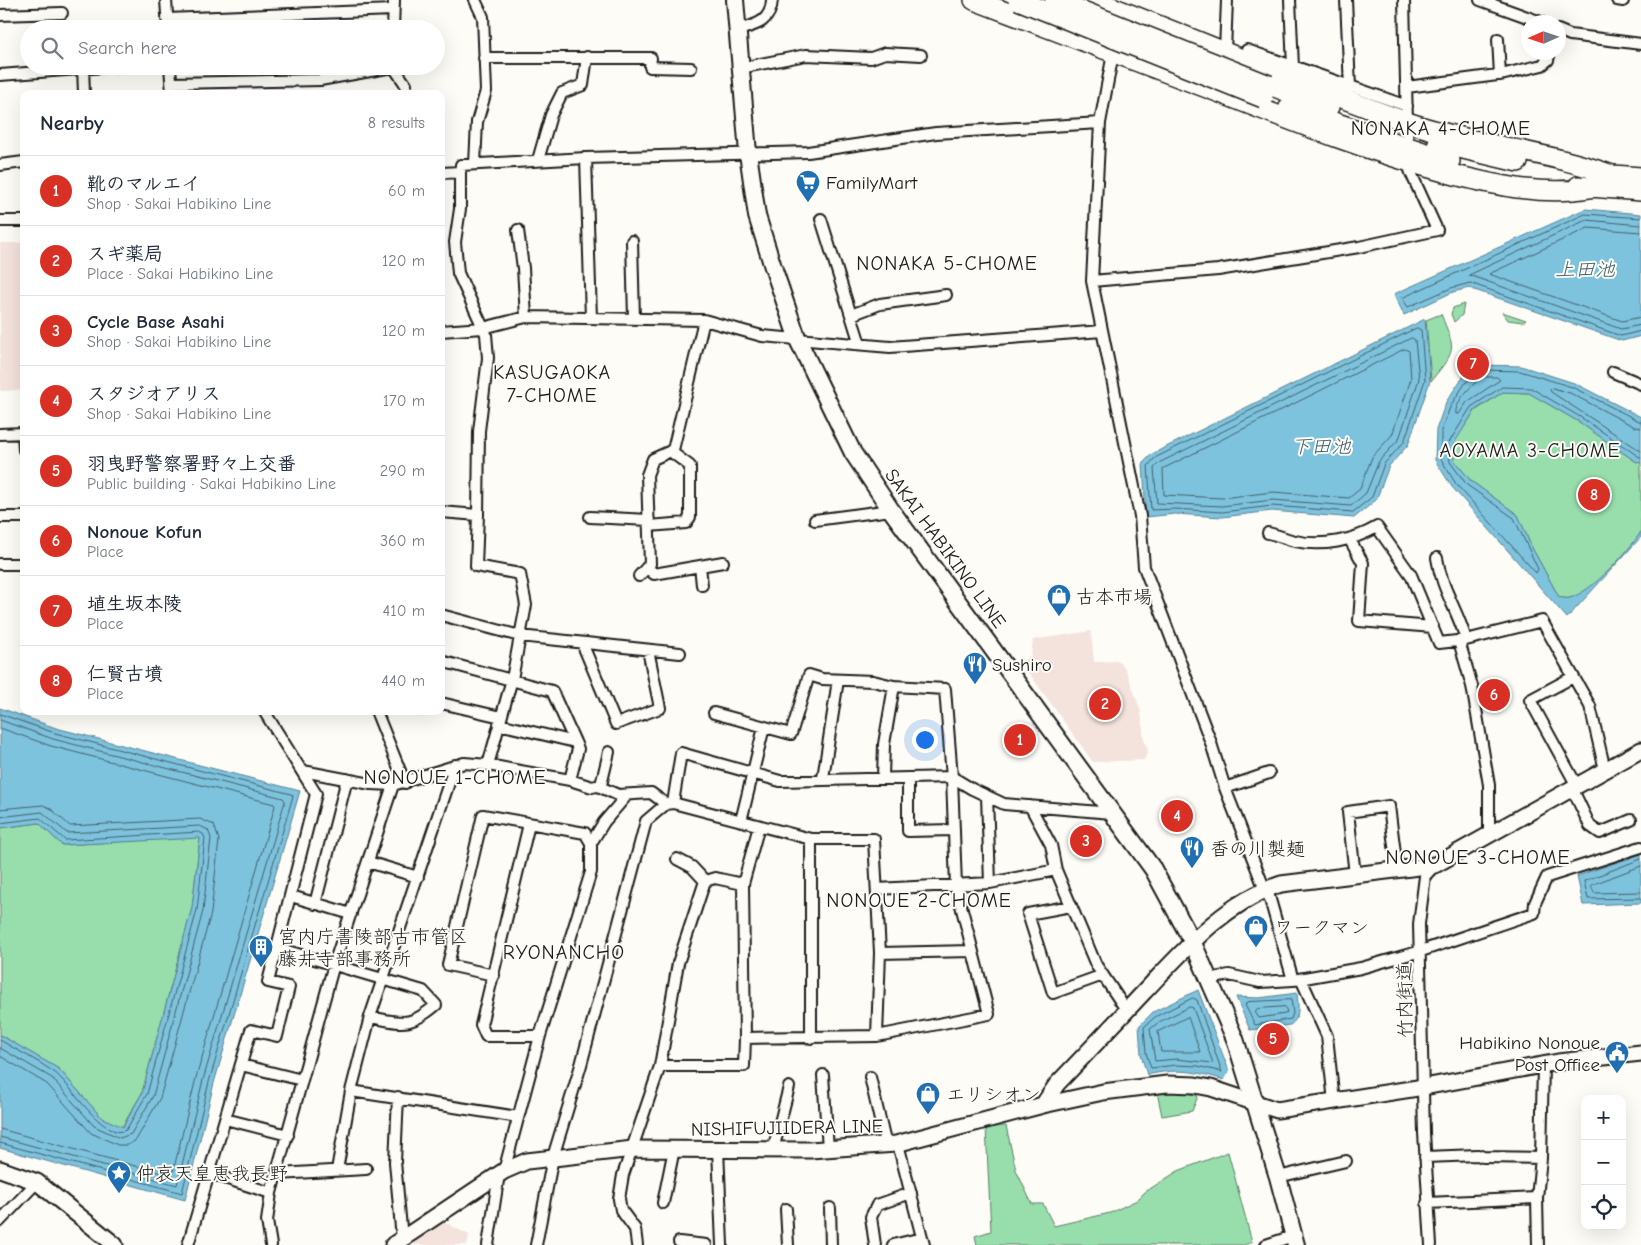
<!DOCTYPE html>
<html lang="en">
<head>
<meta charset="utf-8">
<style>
  :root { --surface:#fff; --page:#f6f6f7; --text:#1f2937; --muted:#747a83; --line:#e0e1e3; --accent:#d93025 }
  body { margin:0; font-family:"Comic Neue","Klee One",sans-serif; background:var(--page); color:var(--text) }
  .controls { position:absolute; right:15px; bottom:15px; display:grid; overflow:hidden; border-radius:10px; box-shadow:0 5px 20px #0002 }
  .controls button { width:45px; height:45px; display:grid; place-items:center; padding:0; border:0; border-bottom:1px solid var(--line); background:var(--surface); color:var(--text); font:25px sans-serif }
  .compass { position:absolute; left:1521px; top:15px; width:45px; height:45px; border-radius:50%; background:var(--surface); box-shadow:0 5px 20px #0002; rotate:267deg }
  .you { position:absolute; left:924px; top:739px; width:18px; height:18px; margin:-12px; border:4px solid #fff; border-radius:50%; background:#1a73e8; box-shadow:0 0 0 8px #1a73e833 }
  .badge { display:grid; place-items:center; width:32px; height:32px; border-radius:50%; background:var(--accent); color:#fff; font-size:16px; font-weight:700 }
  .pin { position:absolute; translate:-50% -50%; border:2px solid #fff; box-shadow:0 1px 5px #0006 }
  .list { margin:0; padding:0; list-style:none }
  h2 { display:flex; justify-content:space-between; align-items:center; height:65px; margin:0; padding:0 20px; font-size:21px }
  h2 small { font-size:16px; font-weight:400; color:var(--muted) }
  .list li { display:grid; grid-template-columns:32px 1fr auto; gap:15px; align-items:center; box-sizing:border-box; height:70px; padding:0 20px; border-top:1px solid var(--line) }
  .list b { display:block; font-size:19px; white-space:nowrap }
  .list p { margin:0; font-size:16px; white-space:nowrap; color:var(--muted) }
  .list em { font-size:16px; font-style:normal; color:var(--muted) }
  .icon { flex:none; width:28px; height:28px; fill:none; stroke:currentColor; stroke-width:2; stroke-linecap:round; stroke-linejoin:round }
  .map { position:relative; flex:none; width:1641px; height:1245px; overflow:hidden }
  .search { position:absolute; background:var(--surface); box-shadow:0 5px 20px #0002; left:20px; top:20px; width:425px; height:55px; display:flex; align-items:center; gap:12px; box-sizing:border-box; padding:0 18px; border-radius:28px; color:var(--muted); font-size:19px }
  .panel { position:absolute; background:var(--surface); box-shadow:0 5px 20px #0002; left:20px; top:90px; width:425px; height:625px; border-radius:10px }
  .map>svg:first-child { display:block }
</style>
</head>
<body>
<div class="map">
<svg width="1641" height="1245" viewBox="0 0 1641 1245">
  <rect width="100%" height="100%" fill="#fdfcf7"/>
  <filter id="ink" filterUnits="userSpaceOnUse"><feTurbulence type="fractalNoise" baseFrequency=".02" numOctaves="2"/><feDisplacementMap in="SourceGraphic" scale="10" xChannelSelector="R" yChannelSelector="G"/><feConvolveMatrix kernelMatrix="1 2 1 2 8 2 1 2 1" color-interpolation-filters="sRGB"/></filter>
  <g filter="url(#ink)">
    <path fill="#f4e2dc" d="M0,243h24v147l-24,1z
      M1091,631l3,31 25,-1 7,9 15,42 3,28 4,10 -4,10 -51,2 -72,-100 10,-6 2,-16z
      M440,1220l29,15 -2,10h-63z"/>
    <path fill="#97deac" stroke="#5a7d64" d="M1464,304l-2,11 -8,7 -3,-8 2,-6z
      M1502,312l24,8 -3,2 -15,-2z
      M1441,314c15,38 16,34 -10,67l-5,-61z
      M1503,392l26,1 50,29 56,39 6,2v69c-12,20 -48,60 -71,66 -3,1 -8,0 -11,-1l-28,-51 -13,-31 -47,-34 -17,-21 -2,-15 23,-34z
      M39,823l23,22 138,-8 -8,71 -50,185 -20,34 -20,-9 -43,-49 -59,-34v-207z
      M1183,1091l15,5 -6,15 -30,5 -5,-24z
      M1006,1126l10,44 16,34h11l11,22 56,-13 27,-13 8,-8 33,-21 50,-19 24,90 -8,3h-267l-2,-9 16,-5 -5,-104z"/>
    <path fill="#7ec3de" stroke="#578090" d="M1585,209l56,5v122l-19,5 -153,-53 -16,4 -49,23 -10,-21z
      M1425,319l5,62 -22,64 -19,21 -13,34 -22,18 -82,-7 -50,6 -47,-3 -29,3 -3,-54 9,-9z
      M1479,365l42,1 53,17 67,34v46l-6,-2 -56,-39 -50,-29 -26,-1 -28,18 -22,35 1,15 17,21 47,34 13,31 28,51c3,1 8,2 11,1 23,-7 58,-46 71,-66v5l-74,81 -115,-131 -17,-27 1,-30 10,-28 16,-24z
      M0,708l56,20 244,63 -86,292 -29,117 -185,-52v-113l59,34 43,49 21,9 19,-34 50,-185 8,-70 -138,7 -23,-22 -39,5z
      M1641,854v49l-58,2 -6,-29z
      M1198,990l31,81 -5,9c-27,-9 -49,-12 -77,-5l-6,-21 -2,-28 14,-14z
      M1297,993c1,12 4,25 -7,32l-40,5 -14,-33 23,1z"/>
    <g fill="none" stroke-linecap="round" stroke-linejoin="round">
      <path stroke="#435f6a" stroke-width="1" d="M1641,218l-56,-4 -183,84 6,9 43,-19 19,-5 151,53 20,-5
        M1641,225l-55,-5 -117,55 152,54 20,-4
        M1641,232l-53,-4 -99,46 133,47 19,-4
        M1417,328l4,2 4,50 -21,62 -20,22 -12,33 -19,15 -81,-6 -50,6 -47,-3 -24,1 -3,-44 7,-8z
        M1412,338l3,2 4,39 -20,60 -20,22 -13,32 -15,13 -78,-6 -51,6 -65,-3 -3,-35 5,-5z
        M1405,349l4,2 2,28 -19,56 -20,22 -12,32 -11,9 -76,-6 -51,6 -58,-3 -1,-26z
        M1482,377h15l3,3 -33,22 -8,12h-3c-2,-12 17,-30 26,-37z
        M1641,422l-69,-35 -52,-16 -39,-1 -15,12 -15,23 -10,26v28l15,25 80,89 2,-4 -24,-51 -47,-33 -17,-23 -2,-18 23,-37 31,-20 29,1 51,30 59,40
        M1641,428l-6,-1 -65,-34 -17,-5 -3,1 1,3 90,59
        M0,714l55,19 236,61 2,2 -84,286 -27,111 -182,-50
        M0,720l53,19 230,59 2,3 -82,279 -26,105 -177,-48
        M0,728l51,18 223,58 1,2 -79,272 -24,98 -172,-47
        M0,809l43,-4 7,3 20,18 130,-7 14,6 5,15 -8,73 -51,185 -24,42 -8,5h-10l-27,-12 -44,-49 -47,-28
        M0,817l42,-5 25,21 133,-7 8,4 3,8 -8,73 -50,185 -22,38 -11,4 -26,-12 -42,-48 -52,-30
        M0,823l40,-5 25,22 134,-8 4,2 2,4 -8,72 -50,184 -21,36c-22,12 -56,-47 -72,-58 -17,-12 -36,-21 -54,-32
        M1641,859l-57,22 4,18 53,-1
        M1641,866l-50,19 3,8 47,-1
        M1193,998l4,2 25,72 -24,-6 -22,-1 -25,3 -5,-15 -2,-26 11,-10z
        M1291,1000l2,13 -2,6 -36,6 -10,-20 2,-3z
        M1190,1007l3,1 20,55 -37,-4 -21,2 -5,-32 9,-7z
        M1285,1007l2,5 -2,2 -26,4 -4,-6 2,-3z
        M1188,1017l12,35h-39l-3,-20z"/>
      <defs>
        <path id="street" d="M166,0l2,29
          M1290,0l3,67
          M1346,0l4,87
          M1480,0l61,22
          M1617,0l6,1
          M0,15l62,-2
          M167,19l226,-9
          M393,29l1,-29
          M738,30c18,-5 33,-8 34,-30
          M1558,30l12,5 71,9
          M1498,39l2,36
          M1114,48l-14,75 -8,158 48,235 4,51 66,173 15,48 40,102
          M1225,51l2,-51
          M484,58h167l-1,9 41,1
          M1244,58l3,-8 160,56
          M83,66l1,28
          M170,66l2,28
          M393,66l13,19 -1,9
          M740,68l66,-13 65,3 14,-5 36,2
          M0,75l118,-9
          M171,83l149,-3 73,-13
          M1407,87l98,-13 37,-9 6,-5 2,-8
          M586,158l5,160
          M538,160l13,-45 11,-22 21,-8 4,-28
          M475,164l2,-42 9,-31 -3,-74 -8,-17
          M0,165l24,-3
          M441,173l19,-1 1,-7 125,-7 222,-6 128,-19 164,-10
          M821,219l39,125
          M0,221h24
          M518,230l5,38 3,49
          M632,241l2,77
          M1092,281l126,-11 141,-23 78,-17 -26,-57 -3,-10 -4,-163
          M851,315l29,-11 66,-9
          M441,331l42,-3 43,-11 178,3 58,16 128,11 212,-16
          M1613,372l28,12
          M23,433l1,17
          M0,434l24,-1
          M441,512l37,3 1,-84 9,-73 -2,-24 -28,-61 -3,-31 5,-33v-37
          M478,515l-2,51 44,8 6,31 -14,74 -24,86
          M0,517h24
          M590,517l59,3
          M815,520l76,-10
          M649,526l37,-3 4,-6v-51l-20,-15
          M1268,533c10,2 18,6 27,8 27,6 58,0 82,-14l34,48 28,68 27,-3 76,-19 48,85 15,64
          M1350,540l13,23 -4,58 74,6
          M1437,558c5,33 21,52 29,82
          M0,564h24
          M700,566l2,19
          M647,567l7,7 69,-12
          M639,576l11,-12 -3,-89 6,-16 20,-9 31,-130
          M441,615l79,21 160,17
          M1459,641l13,45 17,99v50
          M582,643l34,81 44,-16 -12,-58
          M441,661l111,30 23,51 -76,-18
          M1573,677l-43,23 47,86
          M441,703l60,14
          M376,711l29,72
          M303,771l68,13 22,1 71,-22 24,2 82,15 22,7 9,-2 8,-33
          M823,778l15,-98
          M883,778l1,-34 10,-58
          M908,778v53l46,-1
          M570,780l8,-31 -3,-7
          M598,786l20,9 33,-2 15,11
          M1225,788l44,-15
          M1572,788l18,38 10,7 31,-13
          M987,796l3,87
          M673,803l8,-50 99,28 172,-4 20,12 32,15 108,9
          M741,821l23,-94
          M591,843l13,-21 23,-27
          M677,859l15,8 13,14
          M368,862l50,15
          M1056,870l40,95 31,46
          M1355,875l-7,-63 41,-6 8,63
          M877,889l113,-6 66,-13 -5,-25 -21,-39
          M1267,889l26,91
          M291,896l60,18
          M315,904l32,-125
          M1071,906l-43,8 25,79 50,-18
          M277,948l146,43 13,14c-27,23 -33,18 -66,12
          M880,953l92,-2
          M494,975l-46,-10 35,-150 102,18 6,10v29l-51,164
          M1209,979l20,-4 31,7 33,-2 68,-12 60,-17 113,-38 1,-10 12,-26 94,-30
          M1301,979l26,57 7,66
          M745,1038l-2,-154 16,-58
          M811,1038v-199
          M241,1065l61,15
          M660,1066l18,-103 27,-82 10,-3 28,6
          M823,1075l5,74
          M870,1077l16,69
          M351,1091l167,26
          M398,1097l-3,65 7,77
          M225,1119l63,16
          M898,1144l26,101
          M718,1149l4,96
          M773,1150l16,-63
          M1425,1157l53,-2 5,2 58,1
          M337,1170l14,-79 19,-74 85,-252
          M504,1171l36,-135h-54l-5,-11 48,-201
          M209,1173l62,20
          M278,1174l88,-5
          M1278,1177l68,-16
          M1537,1198l4,-40 2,-93
          M663,1203l11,-54
          M1427,1203l110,-5 1,47
          M830,1208l1,37
          M786,1209l2,36
          M0,1221l37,-39
          M679,1242l27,3
          M188,1245l63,-215 26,6 12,-49 -21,-5 48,-188 -52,-83
          M271,1245l-4,-24 4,-28 63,-229 59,-179
          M488,1245l11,-71
          M536,1245l17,-88 28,-92 65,-244 20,-17 7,-1 138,36h63l6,114 -3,83
          M637,1245l-2,-16 -14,-19 -2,-11 4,-24 37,-109h84l1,-28 132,-2 112,-22 -33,-128 -4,-109 -7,-88 -51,-3 -21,-5 -51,-2 -13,-4 -18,59 -77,-21
          M875,1245l-4,-28 6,-12 34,-12
          M893,1245l29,-7
          M1266,1245l27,-9
          M1431,1245l-7,-112 -5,-209 6,-48 10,-11"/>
        <path id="secondary" d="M1043,1105l14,-21c29,-30 58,-61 87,-92 40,-42 80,-89 137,-108l154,-19 206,-115
          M0,1169l37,13 78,63
          M393,1245l111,-74 23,-10 106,-12 177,1 86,-6 147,-39 60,-13 64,-8 28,1 16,3 66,22 147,-23 134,-25 83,-9"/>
        <path id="primary" d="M735,0l13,153 9,63 16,51 25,73 55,113 38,57 262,359 40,74 42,96 43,138 18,68"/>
        <path id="highway" d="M974,0c83,31 166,62 249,94 76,30 153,60 232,81 44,11 90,21 135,13
          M1094,0c104,40 207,85 313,122 67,23 139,29 205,53
          M1269,85l60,22
          M1289,107l161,54
          M1438,143l80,19
          M1599,174l42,3
          M1578,186l63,5"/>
      </defs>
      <use href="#street" stroke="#1c1c1c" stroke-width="14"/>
      <use href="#secondary" stroke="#1c1c1c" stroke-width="19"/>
      <use href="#primary" stroke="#1c1c1c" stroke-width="20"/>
      <use href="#highway" stroke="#1c1c1c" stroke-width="22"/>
      <use href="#street" stroke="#fdfcf7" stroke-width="10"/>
      <use href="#secondary" stroke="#fdfcf7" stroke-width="15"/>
      <use href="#primary" stroke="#fdfcf7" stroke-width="16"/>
      <use href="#highway" stroke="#fdfcf7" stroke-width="19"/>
      <defs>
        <path id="highway-bridge" d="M1018,0l245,98
          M1055,0l214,85"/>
      </defs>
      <use href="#highway-bridge" stroke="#1c1c1c" stroke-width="22" stroke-linecap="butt"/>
      <use href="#highway-bridge" stroke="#fdfcf7" stroke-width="19"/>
    </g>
  </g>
  <defs>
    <symbol id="supermarket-pin" viewBox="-11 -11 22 30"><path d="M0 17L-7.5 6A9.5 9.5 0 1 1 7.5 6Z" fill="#1f6fb2" stroke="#fdfcf7"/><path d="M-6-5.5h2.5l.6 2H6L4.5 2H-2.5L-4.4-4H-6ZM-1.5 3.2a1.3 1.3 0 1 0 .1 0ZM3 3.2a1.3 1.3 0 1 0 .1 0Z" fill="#fff"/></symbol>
    <symbol id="shop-pin" viewBox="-11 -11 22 30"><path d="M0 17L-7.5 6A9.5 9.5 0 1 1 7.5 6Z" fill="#1f6fb2" stroke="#fdfcf7"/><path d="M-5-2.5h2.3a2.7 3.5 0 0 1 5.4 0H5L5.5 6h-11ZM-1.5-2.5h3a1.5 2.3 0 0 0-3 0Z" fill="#fff"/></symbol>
    <symbol id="restaurant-pin" viewBox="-11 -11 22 30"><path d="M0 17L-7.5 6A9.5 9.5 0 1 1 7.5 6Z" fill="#1f6fb2" stroke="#fdfcf7"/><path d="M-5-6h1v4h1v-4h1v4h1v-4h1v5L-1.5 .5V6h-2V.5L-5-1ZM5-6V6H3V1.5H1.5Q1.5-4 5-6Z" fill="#fff"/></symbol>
    <symbol id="building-pin" viewBox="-11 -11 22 30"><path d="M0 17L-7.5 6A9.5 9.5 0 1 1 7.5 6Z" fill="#1f6fb2" stroke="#fdfcf7"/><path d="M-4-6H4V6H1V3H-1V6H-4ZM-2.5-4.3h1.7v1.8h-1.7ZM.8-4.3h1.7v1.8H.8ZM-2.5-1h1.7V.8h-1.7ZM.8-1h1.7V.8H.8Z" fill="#fff"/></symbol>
    <symbol id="civic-pin" viewBox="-11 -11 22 30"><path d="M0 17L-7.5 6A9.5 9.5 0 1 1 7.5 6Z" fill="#1f6fb2" stroke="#fdfcf7"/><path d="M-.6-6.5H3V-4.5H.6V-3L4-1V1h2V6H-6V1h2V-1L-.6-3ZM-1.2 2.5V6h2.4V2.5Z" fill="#fff"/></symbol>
    <symbol id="sight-pin" viewBox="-11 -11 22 30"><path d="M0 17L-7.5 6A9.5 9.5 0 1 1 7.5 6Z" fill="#1f6fb2" stroke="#fdfcf7"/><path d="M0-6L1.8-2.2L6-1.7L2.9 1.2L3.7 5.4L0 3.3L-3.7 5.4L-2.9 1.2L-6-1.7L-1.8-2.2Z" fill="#fff"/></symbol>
  </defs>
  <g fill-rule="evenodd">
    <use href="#supermarket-pin" x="794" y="168" width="28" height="38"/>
    <use href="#shop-pin" x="1045" y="582" width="28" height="38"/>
    <use href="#restaurant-pin" x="961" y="650" width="28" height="38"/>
    <use href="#restaurant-pin" x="1178" y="834" width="28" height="38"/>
    <use href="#shop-pin" x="1242" y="913" width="28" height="38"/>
    <use href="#building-pin" x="247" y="933" width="28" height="38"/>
    <use href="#civic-pin" x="1603" y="1039" width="28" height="38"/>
    <use href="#shop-pin" x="914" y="1080" width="28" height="38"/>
    <use href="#sight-pin" x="105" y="1159" width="28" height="38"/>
  </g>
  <g text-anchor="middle" stroke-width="4" stroke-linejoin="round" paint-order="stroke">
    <g font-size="19" fill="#1c1c1c" stroke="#fdfcf7" text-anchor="start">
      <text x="826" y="189">FamilyMart</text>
      <text x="1076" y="603">古本市場</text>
      <text x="992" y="671">Sushiro</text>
      <text x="1210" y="855">香の川製麺</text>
      <text x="1274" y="934">ワークマン</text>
      <text x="278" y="943">宮内庁書陵部古市管区<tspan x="278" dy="22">藤井寺部事務所</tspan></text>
      <text x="1600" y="1049" text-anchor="end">Habikino Nonoue<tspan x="1600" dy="22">Post Office</tspan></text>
      <text x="946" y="1101">エリシオン</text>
      <text x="136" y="1180">仲哀天皇恵我長野</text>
    </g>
    <g font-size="19" fill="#1c1c1c" stroke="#fdfcf7">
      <text transform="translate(946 548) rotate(54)" y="7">SAKAI HABIKINO LINE</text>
      <text transform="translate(1404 1000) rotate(-91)" y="7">竹内街道</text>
      <text transform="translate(787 1127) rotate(-1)" y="7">NISHIFUJIIDERA LINE</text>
    </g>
    <g font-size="20" letter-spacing="1" fill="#1c1c1c" stroke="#fdfcf7">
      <text x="1441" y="135">NONAKA 4-CHOME</text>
      <text x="947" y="270">NONAKA 5-CHOME</text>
      <text x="552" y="379">KASUGAOKA<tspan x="552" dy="23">7-CHOME</tspan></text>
      <text x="1530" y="457">AOYAMA 3-CHOME</text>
      <text x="455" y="784">NONOUE 1-CHOME</text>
      <text x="1478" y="864">NONOUE 3-CHOME</text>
      <text x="919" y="907">NONOUE 2-CHOME</text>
      <text x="564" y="959">RYONANCHO</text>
    </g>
    <g font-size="20" font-style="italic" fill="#435f6a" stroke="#fdfcf7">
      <text x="1585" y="276">上田池</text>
      <text x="1321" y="453">下田池</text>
    </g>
  </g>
</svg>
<div class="controls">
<button>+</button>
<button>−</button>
<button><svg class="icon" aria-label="locate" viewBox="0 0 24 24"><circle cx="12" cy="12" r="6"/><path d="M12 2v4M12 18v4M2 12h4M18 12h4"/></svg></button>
</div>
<svg class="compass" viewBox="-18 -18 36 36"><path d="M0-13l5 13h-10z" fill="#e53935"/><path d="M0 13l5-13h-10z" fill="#747a83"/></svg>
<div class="you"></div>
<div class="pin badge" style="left:1020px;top:740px">1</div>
<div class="pin badge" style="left:1105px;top:704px">2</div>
<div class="pin badge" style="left:1086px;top:841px">3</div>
<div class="pin badge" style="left:1177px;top:816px">4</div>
<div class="pin badge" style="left:1273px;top:1039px">5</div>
<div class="pin badge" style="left:1494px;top:695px">6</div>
<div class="pin badge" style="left:1473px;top:364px">7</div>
<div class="pin badge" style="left:1594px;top:495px">8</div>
<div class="search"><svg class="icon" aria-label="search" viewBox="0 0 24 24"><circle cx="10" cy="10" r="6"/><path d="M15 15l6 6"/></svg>Search here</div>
<section class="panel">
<h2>Nearby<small>8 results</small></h2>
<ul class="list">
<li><span class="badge">1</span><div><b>靴のマルエイ</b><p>Shop · Sakai Habikino Line</p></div><em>60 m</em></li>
<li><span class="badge">2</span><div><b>スギ薬局</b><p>Place · Sakai Habikino Line</p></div><em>120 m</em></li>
<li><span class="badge">3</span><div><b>Cycle Base Asahi</b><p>Shop · Sakai Habikino Line</p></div><em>120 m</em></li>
<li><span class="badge">4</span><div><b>スタジオアリス</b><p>Shop · Sakai Habikino Line</p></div><em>170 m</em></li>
<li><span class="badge">5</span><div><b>羽曳野警察署野々上交番</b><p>Public building · Sakai Habikino Line</p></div><em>290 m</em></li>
<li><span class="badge">6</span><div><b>Nonoue Kofun</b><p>Place</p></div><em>360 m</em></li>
<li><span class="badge">7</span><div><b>埴生坂本陵</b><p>Place</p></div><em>410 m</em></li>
<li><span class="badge">8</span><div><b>仁賢古墳</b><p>Place</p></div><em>440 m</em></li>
</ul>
</section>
</div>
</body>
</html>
